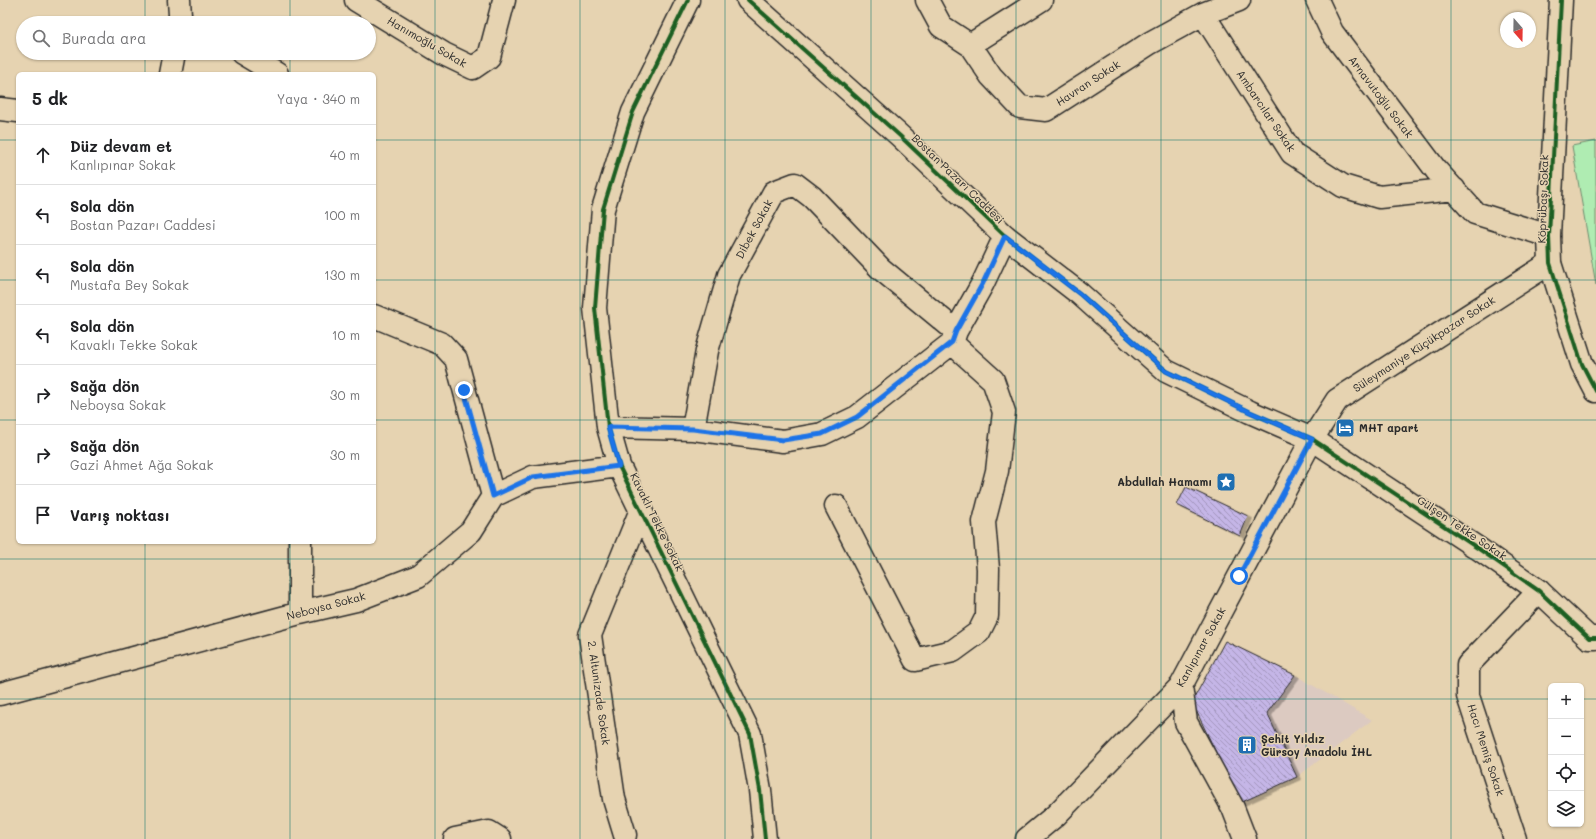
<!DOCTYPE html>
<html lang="tr">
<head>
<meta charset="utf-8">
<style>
  :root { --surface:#fff; --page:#f2f2f2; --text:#202124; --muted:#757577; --line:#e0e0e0 }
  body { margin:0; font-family:Mali,sans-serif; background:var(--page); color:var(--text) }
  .controls { position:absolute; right:12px; bottom:12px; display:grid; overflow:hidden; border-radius:6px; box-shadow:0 1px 3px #0004 }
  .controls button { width:36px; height:36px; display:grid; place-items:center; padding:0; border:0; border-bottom:1px solid var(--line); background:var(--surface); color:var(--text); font:20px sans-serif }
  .compass { position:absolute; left:1500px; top:12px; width:36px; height:36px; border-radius:50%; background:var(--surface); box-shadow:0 1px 3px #0004; rotate:160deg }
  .stop { position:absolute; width:12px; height:12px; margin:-9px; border:3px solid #1a73e8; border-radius:50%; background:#fff }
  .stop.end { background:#1a73e8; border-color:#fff; box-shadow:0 1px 4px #0008 }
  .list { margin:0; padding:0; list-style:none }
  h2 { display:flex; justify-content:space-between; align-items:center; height:52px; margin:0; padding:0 16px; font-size:17px }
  h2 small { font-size:13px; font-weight:400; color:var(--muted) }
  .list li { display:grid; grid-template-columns:26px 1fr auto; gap:12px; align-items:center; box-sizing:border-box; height:60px; padding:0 16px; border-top:1px solid var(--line) }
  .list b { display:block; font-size:15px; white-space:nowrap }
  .list p { margin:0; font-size:13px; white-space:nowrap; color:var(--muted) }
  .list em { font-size:13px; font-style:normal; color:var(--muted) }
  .icon { flex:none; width:22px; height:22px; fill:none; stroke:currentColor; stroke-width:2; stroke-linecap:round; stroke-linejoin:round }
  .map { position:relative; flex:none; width:1596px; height:839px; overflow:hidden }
  .search { position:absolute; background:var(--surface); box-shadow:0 1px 3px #0004; left:16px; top:16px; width:360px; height:44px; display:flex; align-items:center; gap:10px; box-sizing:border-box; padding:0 14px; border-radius:22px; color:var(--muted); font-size:15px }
  .panel { position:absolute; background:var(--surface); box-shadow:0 1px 3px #0004; left:16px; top:72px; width:360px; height:472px; border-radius:6px }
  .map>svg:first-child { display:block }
</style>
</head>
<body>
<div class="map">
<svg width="1596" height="839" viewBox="0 0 1596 839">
  <defs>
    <pattern id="building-back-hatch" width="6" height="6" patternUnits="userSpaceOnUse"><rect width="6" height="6" fill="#c5b6e7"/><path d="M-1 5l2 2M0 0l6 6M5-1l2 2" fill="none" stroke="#a094bb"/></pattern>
    <filter id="shadow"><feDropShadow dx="4.5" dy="2.5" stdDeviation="0" flood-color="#0004"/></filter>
  </defs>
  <rect width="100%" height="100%" fill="#e6d3b1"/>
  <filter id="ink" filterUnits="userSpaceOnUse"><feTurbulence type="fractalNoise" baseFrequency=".025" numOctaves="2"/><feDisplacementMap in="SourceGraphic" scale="8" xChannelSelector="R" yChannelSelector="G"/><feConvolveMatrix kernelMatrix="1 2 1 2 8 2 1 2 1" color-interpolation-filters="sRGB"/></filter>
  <g filter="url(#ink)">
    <path fill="#dccac1" d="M1225,641l70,34 77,45 -75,57 -57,26 -48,-101z"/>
    <path fill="#afecb2" stroke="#6d8c6e" d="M1596,141v144l-24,-139z"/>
    <path fill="url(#building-back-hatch)" stroke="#2b2b2b" filter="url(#shadow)" d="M1186,487l62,29 -8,20 -63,-31z
      M1225,641l70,34 -28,38 30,64 -57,26 -48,-101z"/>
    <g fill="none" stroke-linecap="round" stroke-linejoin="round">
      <defs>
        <path id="street" d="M356,0l88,54 29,14 16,-11 15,-57
          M688,0l-55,112 -30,97 -8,99 13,119 11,39 131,268 10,56 5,49
          M927,0l14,26 29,19 21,31 29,31 26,3 104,-67 53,-29 36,-14
          M1317,0l15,32 104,138 39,43 74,23
          M1203,14l89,139 51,33 36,11 75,-8
          M179,23l1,-8 -1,-15
          M970,45l71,-45
          M242,53l35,21
          M170,74l4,-21
          M0,109l18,2
          M374,316l68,28 14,15 37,137
          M608,427l85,2 90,12 39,-7 35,-17 95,-74 4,-12 27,-48 22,-47
          M693,429l14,-78 22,-76 45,-83 21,-8 17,13 69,72 75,62
          M836,506l79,154 38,-9 26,-19 8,-16 1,-47 -4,-47 13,-51 7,-59 -11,-32 -41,-37
          M300,613v-71
          M1181,686l5,36 47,86 12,31
          M0,694l300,-81 56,-13 62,-24 53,-45 22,-35 40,-19 86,-11
          M625,835l-11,-36 -24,-164 51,-125
          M455,839l34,-7 11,7
          M1027,839l29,-24 125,-129 131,-247 25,-39 213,-137
          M1515,839l-47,-143v-31l71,-74"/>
        <path id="secondary" d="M748,0l152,136 105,100 75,58 86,77 84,41 62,27 167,110 60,42 50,47h7
          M1561,0l-12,236 1,27 32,101 14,27"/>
      </defs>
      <use href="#street" stroke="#2b2b2b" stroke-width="25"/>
      <use href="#secondary" stroke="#2b2b2b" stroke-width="25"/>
      <use href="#street" stroke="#e6d3b1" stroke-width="22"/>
      <use href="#secondary" stroke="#e6d3b1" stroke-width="22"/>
      <defs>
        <path id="cycleway" d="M688,0l-55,112 -30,97 -8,99 13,119 11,39 131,268 10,56 5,49
          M748,0l152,136 105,100 75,58 86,77 84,41 62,27 167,110 60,42 50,47h7
          M1561,0l-12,236 1,27 32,101 14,27"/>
      </defs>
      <use href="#cycleway" stroke="#e6d3b1" stroke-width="6"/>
      <use href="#cycleway" stroke="#1b5e20" stroke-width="4"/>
    </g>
  </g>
  <g fill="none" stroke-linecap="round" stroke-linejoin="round" filter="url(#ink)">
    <path stroke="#1a73e8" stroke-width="5" d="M464,390l29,106 40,-19 86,-11 -11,-39 85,2 90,11 39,-6 35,-17 95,-75 4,-11 27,-48 22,-47 75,58 86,77 84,41 62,27 -73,137"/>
  </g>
  <path fill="none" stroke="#0f766e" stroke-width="1" stroke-opacity="0.55" d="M145,0v23M290,0v23M435,0v839M580,0v839M725,0v839M871,0v839M1016,0v839M1161,0v839M1306,0v839M1451,0v839M145,53v21M290,53v21M0,140h18M374,140h1222M0,280h18M374,280h1222M0,420h18M374,420h1222M145,542v297M290,542v297M0,559h1596M0,699h1551M1581,699h15"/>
  <defs>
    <symbol id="hotel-square" viewBox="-11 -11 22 22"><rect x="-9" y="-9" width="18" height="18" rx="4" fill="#1f6fb2" stroke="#e6d3b1"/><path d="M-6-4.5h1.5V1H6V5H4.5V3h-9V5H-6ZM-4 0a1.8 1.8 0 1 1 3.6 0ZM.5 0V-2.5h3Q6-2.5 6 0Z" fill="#fff"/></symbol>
    <symbol id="sight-square" viewBox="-11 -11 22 22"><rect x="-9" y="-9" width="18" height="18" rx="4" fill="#1f6fb2" stroke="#e6d3b1"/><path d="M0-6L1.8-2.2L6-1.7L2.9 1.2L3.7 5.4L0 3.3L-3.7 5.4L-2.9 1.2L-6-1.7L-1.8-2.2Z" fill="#fff"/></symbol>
    <symbol id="building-square" viewBox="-11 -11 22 22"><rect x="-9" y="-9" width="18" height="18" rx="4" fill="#1f6fb2" stroke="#e6d3b1"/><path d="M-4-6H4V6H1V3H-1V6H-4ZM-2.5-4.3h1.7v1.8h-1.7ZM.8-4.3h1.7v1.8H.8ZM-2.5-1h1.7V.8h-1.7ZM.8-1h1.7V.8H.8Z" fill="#fff"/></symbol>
  </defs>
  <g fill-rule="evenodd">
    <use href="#hotel-square" x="1334" y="417" width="22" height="22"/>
    <use href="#sight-square" x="1215" y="471" width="22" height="22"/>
    <use href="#building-square" x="1236" y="734" width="22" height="22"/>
  </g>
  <g text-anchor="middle" stroke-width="3" stroke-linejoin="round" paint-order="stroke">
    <g font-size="11" fill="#2b2b2b" stroke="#e6d3b1">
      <text transform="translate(427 42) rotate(30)" y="4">Hanımoğlu Sokak</text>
      <text transform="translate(1088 83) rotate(-33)" y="4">Havran Sokak</text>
      <text transform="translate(1381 97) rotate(53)" y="4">Arnavutoğlu Sokak</text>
      <text transform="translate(1266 111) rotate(56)" y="4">Ambarcılar Sokak</text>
      <text transform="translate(958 179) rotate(44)" y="4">Bostan Pazarı Caddesi</text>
      <text transform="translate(1543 199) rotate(-88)" y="4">Köprübaşı Sokak</text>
      <text transform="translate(754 229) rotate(-62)" y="4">Dibek Sokak</text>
      <text transform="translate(1424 344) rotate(-33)" y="4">Süleymaniye Küçükpazar Sokak</text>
      <text transform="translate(657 522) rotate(64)" y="4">Kavaklı Tekke Sokak</text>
      <text transform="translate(1462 528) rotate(34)" y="4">Gülşen Tekke Sokak</text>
      <text transform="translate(326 606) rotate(-15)" y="4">Neboysa Sokak</text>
      <text transform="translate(1201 647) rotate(-61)" y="4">Kanlıpınar Sokak</text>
      <text transform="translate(599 693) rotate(82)" y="4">2. Altunizade Sokak</text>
      <text transform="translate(1486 750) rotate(72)" y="4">Hacı Memiş Sokak</text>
    </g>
    <g font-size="11" font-weight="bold" fill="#2b2b2b" stroke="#e6d3b1" text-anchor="start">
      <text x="1359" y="432">MHT apart</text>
      <text x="1212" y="486" text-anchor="end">Abdullah Hamamı</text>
      <text x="1261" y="743">Şehit Yıldız<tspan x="1261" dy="13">Gürsoy Anadolu İHL</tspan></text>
    </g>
  </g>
</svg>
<div class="controls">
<button>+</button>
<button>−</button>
<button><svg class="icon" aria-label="locate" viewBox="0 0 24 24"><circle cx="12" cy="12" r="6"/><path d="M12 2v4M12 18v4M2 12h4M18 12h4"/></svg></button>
<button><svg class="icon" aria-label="layers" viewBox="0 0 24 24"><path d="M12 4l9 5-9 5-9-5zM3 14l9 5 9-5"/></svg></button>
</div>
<svg class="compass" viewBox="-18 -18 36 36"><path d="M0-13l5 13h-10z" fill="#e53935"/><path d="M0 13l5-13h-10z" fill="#757577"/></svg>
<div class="stop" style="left:1239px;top:576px"></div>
<div class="stop end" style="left:464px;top:390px"></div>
<div class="search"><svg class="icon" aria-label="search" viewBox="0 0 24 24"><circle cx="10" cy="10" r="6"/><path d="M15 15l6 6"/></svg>Burada ara</div>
<section class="panel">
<h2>5 dk<small>Yaya · 340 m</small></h2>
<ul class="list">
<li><svg class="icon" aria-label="ahead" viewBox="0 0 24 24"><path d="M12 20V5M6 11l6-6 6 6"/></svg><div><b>Düz devam et</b><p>Kanlıpınar Sokak</p></div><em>40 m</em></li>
<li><svg class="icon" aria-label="left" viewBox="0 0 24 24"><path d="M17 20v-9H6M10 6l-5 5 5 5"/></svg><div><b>Sola dön</b><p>Bostan Pazarı Caddesi</p></div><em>100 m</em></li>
<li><svg class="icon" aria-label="left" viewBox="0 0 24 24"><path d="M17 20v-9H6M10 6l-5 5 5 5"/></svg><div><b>Sola dön</b><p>Mustafa Bey Sokak</p></div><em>130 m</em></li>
<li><svg class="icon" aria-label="left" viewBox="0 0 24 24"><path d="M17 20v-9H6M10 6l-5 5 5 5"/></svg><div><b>Sola dön</b><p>Kavaklı Tekke Sokak</p></div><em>10 m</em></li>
<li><svg class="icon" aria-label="right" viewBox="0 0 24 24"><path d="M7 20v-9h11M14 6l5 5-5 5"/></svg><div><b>Sağa dön</b><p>Neboysa Sokak</p></div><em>30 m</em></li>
<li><svg class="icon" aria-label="right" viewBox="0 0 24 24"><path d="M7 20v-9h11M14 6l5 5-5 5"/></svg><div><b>Sağa dön</b><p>Gazi Ahmet Ağa Sokak</p></div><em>30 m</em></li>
<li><svg class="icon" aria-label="arrive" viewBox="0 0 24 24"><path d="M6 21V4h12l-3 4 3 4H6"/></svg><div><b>Varış noktası</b></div></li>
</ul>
</section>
</div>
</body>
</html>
